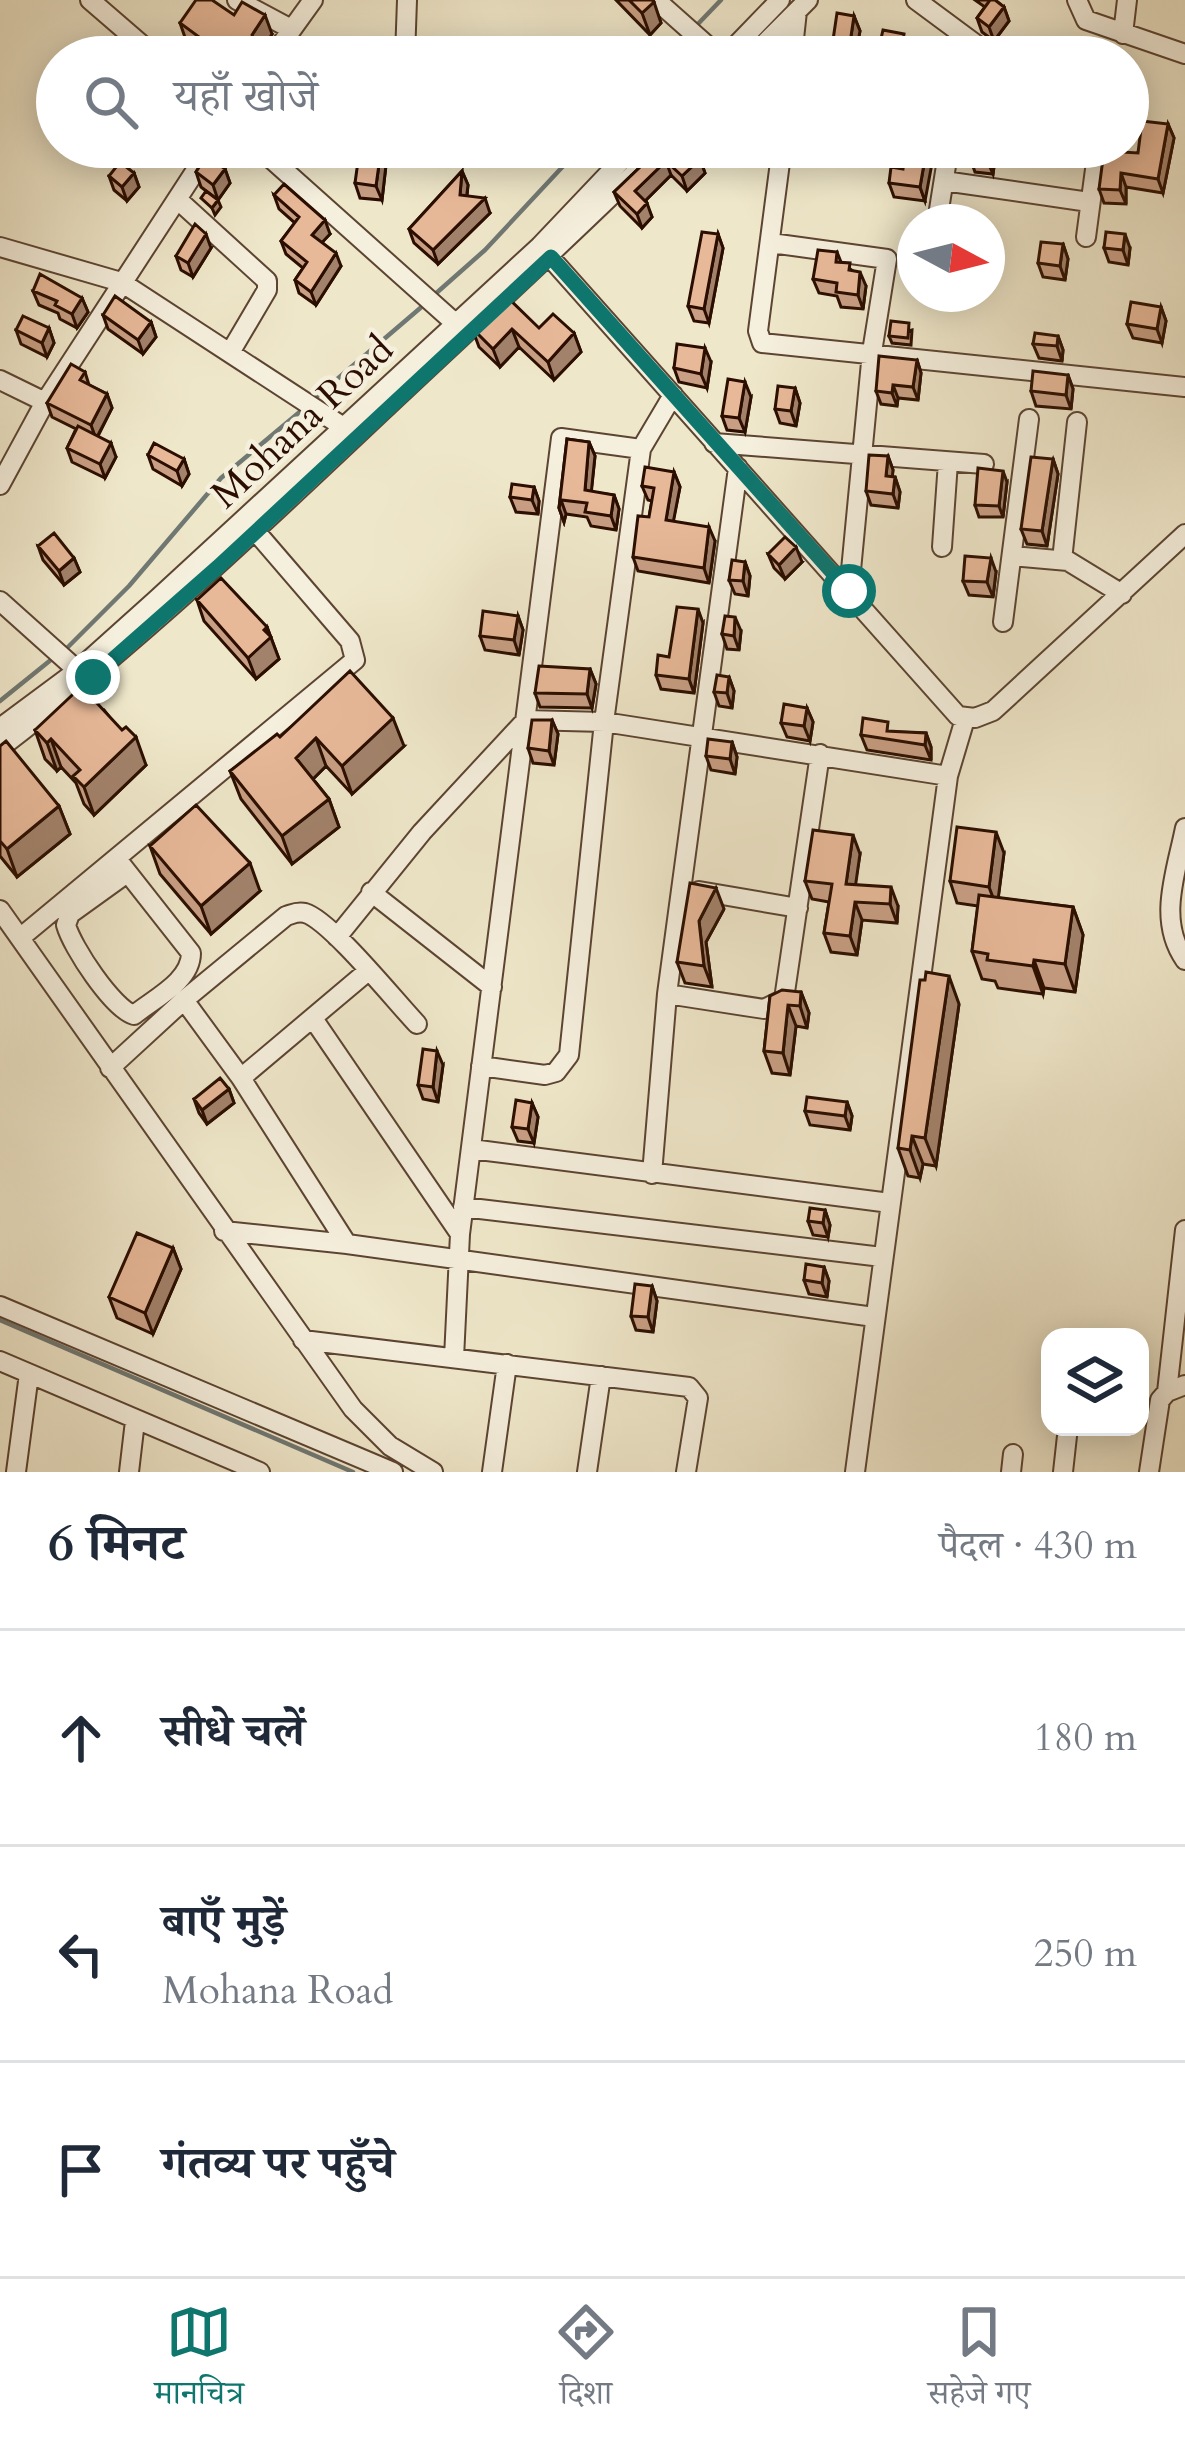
<!DOCTYPE html>
<html lang="hi">
<head>
<meta charset="utf-8">
<style>
  :root { --surface:#fff; --page:#f6f6f7; --text:#1f2937; --muted:#747a83; --line:#e0e1e3; --accent:#0f766e }
  body { margin:0; font-family:Cardo,"Noto Serif Devanagari",serif; background:var(--page); color:var(--text) }
  .controls { position:absolute; right:36px; bottom:36px; display:grid; overflow:hidden; border-radius:24px; box-shadow:0 6px 30px #0003 }
  .controls button { width:108px; height:108px; display:grid; place-items:center; padding:0; border:0; border-bottom:3px solid var(--line); background:var(--surface); color:var(--text); font:60px sans-serif }
  .compass { position:absolute; left:897px; top:204px; width:108px; height:108px; border-radius:50%; background:var(--surface); box-shadow:0 6px 30px #0003; rotate:97deg }
  .stop { position:absolute; width:36px; height:36px; margin:-27px; border:9px solid #0f766e; border-radius:50%; background:#fff }
  .stop.end { background:#0f766e; border-color:#fff; box-shadow:0 3px 12px #0008 }
  .list { margin:0; padding:0; list-style:none }
  h2 { display:flex; justify-content:space-between; align-items:center; height:156px; margin:0; padding:0 48px; font-size:51px }
  h2 small { font-size:39px; font-weight:400; color:var(--muted) }
  .list li { display:grid; grid-template-columns:78px 1fr auto; gap:36px; align-items:center; box-sizing:border-box; height:216px; padding:0 48px; border-top:3px solid var(--line) }
  .list b { display:block; font-size:45px; white-space:nowrap }
  .list p { margin:0; font-size:39px; white-space:nowrap; color:var(--muted) }
  .list em { font-size:39px; font-style:normal; color:var(--muted) }
  .icon { flex:none; width:66px; height:66px; fill:none; stroke:currentColor; stroke-width:2; stroke-linecap:round; stroke-linejoin:round }
  .map { position:relative; flex:none; width:1185px; height:1472px; overflow:hidden }
  .search { position:absolute; background:var(--surface); box-shadow:0 6px 30px #0003; left:36px; right:36px; top:36px; height:132px; display:flex; align-items:center; gap:30px; box-sizing:border-box; padding:0 42px; border-radius:66px; color:var(--muted); font-size:45px }
  .sheet { height:804px; background:var(--surface) }
  nav { display:flex; justify-content:space-around; align-items:center; box-sizing:border-box; height:168px; border-top:3px solid var(--line); background:var(--surface); font-size:33px; color:var(--muted) }
  nav a { display:grid; justify-items:center; gap:6px }
  nav .on { color:var(--accent) }
  .map>svg:first-child { display:block }
</style>
</head>
<body>
<div class="map">
<svg width="1185" height="1472" viewBox="0 0 1185 1472">
  <rect width="100%" height="100%" fill="#efe7ca"/>
  <filter id="stains"><feTurbulence type="fractalNoise" baseFrequency=".00167" numOctaves="4"/><feColorMatrix values="0 0 0 0 .2 0 0 0 0 .09 0 0 0 0 .02 0 0 0 .5 -.17"/></filter>
  <radialGradient id="worn" r=".72"><stop offset=".6" stop-color="#630" stop-opacity="0"/><stop offset="1" stop-color="#630" stop-opacity=".3"/></radialGradient>
  <g fill="none" stroke-linecap="round" stroke-linejoin="round">
    <path stroke="#707873" stroke-width="4.5" d="M696,26l25,-26
      M665,57l23,-23
      M433,296l52,-46 96,-103
      M315,398l110,-94
      M66,649l63,-63 92,-108 81,-68
      M0,701l52,-42
      M0,1320l353,152"/>
    <defs>
      <path id="minor" d="M90,0l66,57
        M237,0l54,29
        M656,0l64,57
        M916,0l77,57
        M1077,0l9,20 99,34
        M1123,34l4,-34
        M272,57l41,-57
        M405,57l2,-57
        M725,57l55,-57
        M751,57l57,-57
        M792,57l5,-46
        M1128,120l6,2
        M258,147l207,185
        M782,147l-24,184 4,12 423,44
        M944,181l145,21
        M177,199l90,82v9l-36,61
        M937,222l12,-75
        M1086,237l12,-90
        M771,243l116,16 -15,93 -23,239
        M540,246l418,470 17,2 18,-7 192,-177
        M0,247l121,35 227,148
        M0,380l45,22
        M714,443l270,21
        M0,485l45,-83 166,-255
        M942,547l6,-85
        M1012,556l56,5 54,33
        M1062,560l15,-138
        M0,601l86,77
        M1003,622l26,-203
        M0,728l78,-58 78,-70 384,-354 94,-99
        M0,748c141,-108 267,-228 396,-350 89,-84 179,-165 265,-251
        M1185,828c-9,45 -28,92 0,132
        M117,859l74,94c0,28 -36,45 -57,62 -21,-6 -62,-68 -68,-90l4,-11 57,-41
        M699,891l99,17
        M371,892l121,95
        M0,910l353,499 37,37 43,26
        M337,937l85,-105 104,-112 78,2 344,54
        M20,938l335,-278 -5,-19 -99,-115
        M667,994l97,15 20,-10 36,-245
        M184,1000l57,78 106,166
        M314,1020l146,214
        M481,1066l64,9 11,-3 13,-17 35,-333 37,-273 32,-54
        M110,1068l74,-68 102,-84c7,-2 11,-5 19,-3 25,7 91,89 112,111
        M241,1078l127,-107
        M471,1149l419,54
        M652,1174l15,-180 71,-526
        M463,1207l419,50
        M224,1231l123,13 527,73
        M0,1306l393,166
        M303,1340l386,47 9,11 -12,74
        M454,1358l6,-124 101,-796 80,11
        M0,1361l260,111
        M1167,1392l18,-162
        M16,1472l13,-98
        M129,1472l6,-51
        M492,1472l15,-108
        M587,1472l14,-96
        M855,1472l93,-696 17,-57
        M1011,1472l2,-18
        M1063,1472l5,-45
        M1149,1472l11,-72 7,-8 18,-7"/>
    </defs>
    <use href="#minor" stroke="#5c4432" stroke-width="22"/>
    <use href="#minor" stroke="#f5efdd" stroke-width="18"/>
  </g>
  <path fill="#c89f84" stroke="#2b0e00" stroke-width="3" d="M616,0h36l9,23 -11,12z
    M975,0h20l9,7 5,14 -15,20 -12,-9 -5,-14 8,-11z
    M234,15l38,19 -13,21 -52,2 -20,-14 -7,-20z
    M854,16l6,15 -5,26 -17,-3 -5,-14z
    M907,41l-3,13 -21,-4 -3,-7z
    M1168,124l6,14 -11,55 -37,-6v17l-22,-1 -5,-14z
    M212,147h24l1,2 -15,18 3,2 5,14 -12,17 -17,-13 -5,-15z
    M493,147h53l-1,11 -51,-8z
    M661,147l39,12 5,14 -18,18 -16,-16 -26,26 7,16 -10,11 -22,-22 -6,-14z
    M906,147l19,54 -31,-4 -5,-14 14,-14z
    M1044,147h19l-1,19 -16,-1 -3,-7z
    M996,151l-3,23 -18,-2 -5,-14z
    M386,165l-4,35 -22,-2 -5,-15z
    M462,171l6,14 -1,11 23,17 -52,51 -24,-21 -5,-14z
    M134,173l5,14 -12,14 -13,-11 -5,-14z
    M274,195l56,39 -8,8 19,24 -25,39 -17,-12 -4,-13 8,-12 -17,-14 -5,-13 14,-18 -16,-14z
    M718,234l5,14 -14,75 -15,-2 -6,-15z
    M1063,244l5,15 -3,21 -22,-3 -5,-14z
    M211,248l-18,29 -12,-7 -5,-14z
    M1104,248h26l-2,17 -19,-3z
    M837,252l4,10 12,9 13,15 -3,23 -22,-2 -4,-11 -18,-3 -6,-14z
    M33,291l49,7 6,14 -11,16 -17,-9 -2,-6 -19,-8z
    M1161,307l5,14 -4,22 -29,-5 -6,-14z
    M103,315l48,7 5,15 -13,17 -35,-25z
    M49,328l5,15 -7,14 -26,-13 -5,-14z
    M472,328h67l35,5 7,19 -27,28 -35,-33 -19,20 -21,-20z
    M912,330l-1,15 -19,-2 -3,-7z
    M1058,336l5,14 -1,11 -23,-3 -6,-14z
    M917,360l4,13 -3,27 -20,-2 -1,8 -16,-2 -5,-13z
    M711,362l-4,26 -28,-6 -5,-14z
    M85,372l4,13 18,9 5,14 -14,28 18,21 -11,21 -33,-16 -5,-14 9,-19 -24,-12 -5,-14z
    M1068,375l5,14 -2,20 -35,-3 -5,-15z
    M795,388l5,15 -4,23 -16,-3 -5,-14z
    M751,397l-6,35 -18,-2 -5,-14z
    M567,439l22,3 6,14 -4,36 23,3 5,14 -3,21 -25,-4 -4,-9 -21,-3 -2,8 -5,-14z
    M148,455l36,4 5,15 -7,12 -29,-17z
    M888,456l5,14 -1,7h3l5,15 -2,16 -27,-3 -5,-14z
    M1053,459l5,15 -11,72 -20,-2 -6,-15z
    M674,472l6,15 -7,34 42,20 -6,42 -71,-12 -5,-14 16,-40 3,-16 -4,-1 -6,-14z
    M1007,482l-4,35h-24l-4,-12z
    M534,487l5,14 -1,13 -22,-2 -6,-15z
    M38,546l36,12 6,14 -16,13 -21,-25z
    M768,554l34,8 -17,17 -11,-11z
    M745,562l5,14 -2,20 -13,-2 -6,-14z
    M996,572l-3,25 -24,-2 -6,-14z
    M197,600l70,27 12,32 -23,20 -52,-58z
    M518,616l5,14 -4,25 -34,-5 -5,-14z
    M703,623l-9,70 -33,-4 -5,-14 13,-18z
    M741,631l-2,19 -12,-1 -5,-15z
    M590,669l6,15 -4,24 -52,-1 -5,-14z
    M729,677l5,14 -2,17 -13,-2 -5,-14z
    M807,708l6,14 -3,19 -23,-4 -6,-14z
    M104,710l42,55 -52,50 -10,-11 -8,-21 -15,-16 -4,4 -12,-12 -10,-29z
    M552,720l6,14 -4,31 -21,-2 -5,-15z
    M892,732l34,1 5,14v13l-64,-10 -6,-15z
    M280,737l124,9 -52,48 -26,-28 -13,13 16,20 10,28 -47,37 -51,-65 -11,-28z
    M732,742l5,15 -2,17 -24,-4 -5,-14z
    M0,746l59,60 11,28 -53,43 -17,-21z
    M150,846l110,45 -49,43 -51,-60z
    M1004,853l-6,45 75,9 10,28 -8,57 -31,-4 -1,6 -45,-6 -3,-7 -13,-2 -10,-28 6,-45 -21,-3 -7,-22z
    M860,854l-5,30 43,22 -1,17 -35,-3 -5,35 -26,-3 -7,-19 5,-31 -17,-3 -7,-18z
    M724,909l-18,33 6,45 -27,-4 -8,-21z
    M801,992l8,21 -2,15 -11,-2 -6,49 -18,-2 -8,-22 6,-55z
    M959,1004l-23,162 -13,-2 -3,14 -12,-2 -10,-28z
    M443,1065l-5,37 -15,-3 -5,-14z
    M229,1089l5,14 -27,21 -8,-11 -5,-14z
    M847,1102l5,14 -2,14 -40,-5 -5,-14z
    M532,1103l6,14 -4,26 -16,-2 -6,-14z
    M825,1210l5,15 -2,12 -15,-2 -5,-14z
    M173,1248l8,21 -28,65 -36,-16 -8,-21z
    M824,1267l5,14 -2,16 -18,-3 -5,-14z
    M652,1286l5,15 -4,31 -17,-2 -5,-14z"/>
  <path fill="#a2826b" stroke="#2b0e00" stroke-width="3" d="M654,2l7,21 -11,12 -8,-22z
    M1004,7l5,14 -15,20 -5,-14z
    M265,15l7,19 -13,21 1,2h-12l4,-22z
    M854,16l6,15 -5,26 -5,-14z
    M1168,124l6,14 -11,55 -5,-14z
    M222,147h14l1,2 -20,24 -5,-14z
    M927,147h8l-10,54 -5,-14z
    M989,147h5l2,4 -3,23 -6,-14z
    M381,150l5,15 -4,35 -6,-14z
    M700,159l5,14 -18,18 -5,-15z
    M666,161l5,14 -31,31 -5,-15z
    M225,169l5,14 -12,17 -5,-15z
    M462,171l6,14 -3,25 -5,-15z
    M134,173l5,14 -12,14 -5,-14z
    M1121,173l5,14v17l-6,-14z
    M485,198l5,15 -52,51 -5,-14z
    M218,200l3,7 -6,8 -3,-7z
    M647,203l5,14 -10,11 -5,-14z
    M325,220l5,14 -13,14 -5,-13z
    M206,234l5,14 -18,29 -5,-14z
    M718,234l5,14 -14,75 -5,-14z
    M1125,234l5,14 -2,17 -5,-15z
    M1063,244l5,15 -3,21 -5,-14z
    M336,253l5,13 -25,39 -5,-13z
    M860,272l6,14 -3,23 -5,-14z
    M82,298l6,14 -11,16 -5,-14z
    M1161,307l5,14 -4,22 -5,-14z
    M151,322l5,15 -13,17 -5,-14z
    M49,328l5,15 -7,14 -5,-14z
    M512,329l7,18 -19,20 -7,-18z
    M574,333l7,19 -27,28 -6,-18z
    M1058,336l5,14 -1,11 -5,-15z
    M705,348l6,14 -4,26 -6,-14z
    M917,360l4,13 -3,27 -5,-13z
    M1068,375l5,14 -2,20 -5,-14z
    M745,382l6,15 -6,35 -6,-14z
    M893,385l5,13 -1,8 -5,-13z
    M795,388l5,15 -4,23 -5,-15z
    M107,394l5,14 -16,31 -5,-14z
    M589,442l6,14 -5,49 -5,-15z
    M111,443l5,14 -11,21 -5,-14z
    M888,456l5,14 -2,21 -5,-15z
    M184,459l5,15 -7,12 -5,-15z
    M1053,459l5,15 -11,72 -5,-15z
    M1003,471l4,11 -4,35 -4,-11z
    M674,472l6,15 -9,47 -5,-14z
    M895,477l5,15 -2,16 -5,-14z
    M534,487l5,14 -1,13 -6,-14z
    M614,495l5,14 -3,21 -5,-14z
    M561,500l5,14 -2,8 -5,-14z
    M709,527l6,14 -6,42 -5,-15z
    M796,547l6,15 -17,17 -6,-14z
    M74,558l6,14 -16,13 -5,-14z
    M991,558l5,14 -3,25 -6,-15z
    M745,562l5,14 -2,20 -5,-15z
    M698,609l5,14 -9,70 -5,-14z
    M518,616l5,14 -4,25 -5,-15z
    M735,617l6,14 -2,19 -5,-14z
    M267,627l12,32 -23,20 -8,-21z
    M590,669l6,15 -4,24 -5,-14z
    M729,677l5,14 -2,17 -5,-15z
    M807,708l6,14 -3,19 -6,-15z
    M393,718l11,28 -52,48 -10,-28z
    M552,720l6,14 -4,31 -5,-14z
    M926,733l5,14v13l-6,-15z
    M136,737l10,28 -52,50 -10,-28z
    M316,738l10,28 -20,20 -10,-28z
    M51,739l10,28 -4,4 -10,-28z
    M732,742l5,15 -2,17 -5,-15z
    M329,799l10,28 -47,37 -10,-28z
    M59,806l11,28 -53,43 -10,-28z
    M996,832l8,21 -7,55 -8,-21z
    M853,835l7,19 -7,49 -7,-19z
    M250,863l10,28 -49,43 -10,-28z
    M891,887l7,19 -1,17 -7,-19z
    M716,888l8,21 -18,33 6,45 -8,-21 -5,-45z
    M855,902l7,18 -5,35 -7,-19z
    M1073,907l10,28 -8,57 -10,-28z
    M1034,960l10,28 -1,6 -10,-28z
    M949,976l10,28 -23,162 -11,-28z
    M801,992l8,21 -2,15 -7,-22z
    M788,1005l8,21 -6,49 -7,-22z
    M437,1051l6,14 -5,37 -5,-15z
    M229,1089l5,14 -27,21 -5,-14z
    M847,1102l5,14 -2,14 -5,-14z
    M532,1103l6,14 -4,26 -6,-14z
    M912,1136l11,28 -3,14 -10,-28z
    M825,1210l5,15 -2,12 -5,-14z
    M173,1248l8,21 -28,65 -8,-21z
    M824,1267l5,14 -2,16 -5,-14z
    M652,1286l5,15 -4,31 -5,-15z"/>
  <path fill="#e8b999" stroke="#2b0e00" stroke-width="3" d="M196,0h16l22,15 8,-13 23,13 -13,20 3,11 -7,11h-40l6,-9 -34,-25z
    M629,0h23l2,2 -12,11z
    M990,0h5l9,7 -15,20 -12,-9z
    M837,13l17,3 -4,27 -17,-3z
    M883,30l21,4 -2,13 -22,-4z
    M866,43l13,2 -1,12h-14z
    M1142,121l26,3 -10,55 -37,-6 -1,17 -21,-1 5,-38 34,2z
    M212,147h10l-10,12 13,10 -12,16 -17,-13z
    M360,147l21,3 -5,36 -21,-3z
    M661,147h27l12,12 -18,17 -16,-15 -31,30 12,12 -10,11 -23,-22z
    M906,147h21l-7,40 -31,-4 2,-16 12,2z
    M972,147h17l-2,13 -17,-2z
    M1044,147h16l-1,12 -16,-1z
    M120,162l14,11 -12,14 -13,-11z
    M462,171l-2,24 25,3 -52,52 -24,-21z
    M284,184l41,36 -13,15 24,18 -25,39 -16,-12 12,-18 -26,-21 18,-24 -25,-22z
    M206,191l12,9 -6,8 -11,-10z
    M195,224l11,10 -18,29 -12,-7z
    M702,232l16,2 -14,75 -16,-3z
    M1106,232l19,2 -2,16 -19,-2z
    M1041,242l22,2 -3,22 -22,-3z
    M818,250l19,2 -1,10 14,1 -1,7 11,2 -2,23 -22,-3 1,-9 -24,-4z
    M40,274l42,24 -10,16 -17,-9 2,-4 -24,-10z
    M505,295l34,33 14,-14 21,19 -26,29 -36,-33 -19,20 -21,-21z
    M115,296l36,26 -13,18 -35,-25z
    M1131,302l30,5 -4,22 -30,-5z
    M23,316l26,12 -7,15 -26,-13z
    M891,321l18,2 -1,15 -19,-2z
    M1035,333l23,3 -1,10 -24,-2z
    M677,344l28,4 -4,26 -27,-6z
    M879,356l38,4 -4,27 -20,-2 -1,8 -16,-2z
    M71,364l14,8 -5,8 27,14 -16,31 -44,-22z
    M1033,371l35,4 -2,20 -35,-4z
    M728,379l17,3 -6,36 -17,-2z
    M778,386l17,2 -4,23 -16,-2z
    M78,426l33,17 -11,21 -33,-16z
    M567,439l22,3 -4,48 29,5 -3,21 -26,-4 2,-9 -26,-3 -2,8z
    M154,443l30,16 -7,12 -29,-16z
    M869,455l19,1 -2,20 9,1 -2,17 -27,-3z
    M1031,457l22,2 -11,72 -21,-2z
    M645,467l29,5 -8,48 43,7 -5,41 -71,-11 5,-41 11,1 5,-29 -12,-2z
    M978,468l25,3 -4,35 -24,-1z
    M512,484l22,3 -2,13 -22,-3z
    M54,533l20,25 -15,13 -21,-25z
    M785,537l11,10 -17,18 -11,-11z
    M965,556l26,2 -4,24 -24,-1z
    M732,560l13,2 -2,19 -14,-1z
    M221,578l46,49 -3,3 7,7 -23,21 -51,-58z
    M677,607l21,2 -9,70 -33,-4 2,-20 11,2z
    M483,611l35,5 -4,24 -34,-4z
    M725,616l10,1 -1,19 -12,-2z
    M539,666l51,3 -3,25 -52,-1z
    M350,671l43,47 -51,48 -26,-28 -20,20 33,41 -47,37 -52,-65 47,-37 3,3z
    M717,675l12,2 -2,16 -13,-1z
    M85,683l14,15 -4,3 27,29 4,-3 10,10 -52,50 -11,-11 7,-6 -29,-31 -4,4 -12,-13z
    M784,704l23,4 -3,18 -23,-3z
    M863,718l25,4 -1,9 39,2 -1,12 -64,-10z
    M532,720h20l-3,31 -21,-3z
    M708,739l24,3 -2,17 -24,-3z
    M6,741l53,65 -52,43 -7,-8v-95z
    M196,805l54,58 -49,43 -51,-60z
    M957,827l39,5 -7,55 -39,-6z
    M813,830l40,5 -7,49 45,3 -1,17 -35,-2 -5,34 -26,-3 8,-49 -27,-3z
    M690,883l26,5 -17,33 5,45 -27,-4z
    M979,895l94,12 -8,57 -31,-4 -1,6 -46,-6 1,-6 -16,-3z
    M926,972l23,4 -24,162 -13,-2 -2,14 -12,-2 22,-168h5z
    M782,990l19,2 -1,14 -12,-1 -5,48 -19,-2 6,-55z
    M423,1049l14,2 -4,36 -15,-2z
    M220,1078l9,11 -27,21 -8,-11z
    M807,1097l40,5 -2,14 -40,-5z
    M516,1100l16,3 -4,26 -16,-2z
    M810,1208l15,2 -2,13 -15,-2z
    M137,1233l36,15 -28,65 -36,-16z
    M806,1264l18,3 -2,16 -18,-3z
    M635,1284l17,2 -4,31 -17,-1z"/>
  <g fill="none" stroke-linecap="round" stroke-linejoin="round">
    <path stroke="#0f766e" stroke-width="15" d="M93,677l125,-110 333,-310 298,334"/>
  </g>
  <g text-anchor="middle" stroke-width="9" stroke-linejoin="round" paint-order="stroke">
    <g font-size="39" fill="#2b0e00" stroke="#f5efdd">
      <text transform="translate(301 421) rotate(-43)" y="14">Mohana Road</text>
    </g>
  </g>
  <rect width="100%" height="100%" filter="url(#stains)"/>
  <rect width="100%" height="100%" fill="url(#worn)"/>
</svg>
<div class="controls">
<button><svg class="icon" aria-label="layers" viewBox="0 0 24 24"><path d="M12 4l9 5-9 5-9-5zM3 14l9 5 9-5"/></svg></button>
</div>
<svg class="compass" viewBox="-18 -18 36 36"><path d="M0-13l5 13h-10z" fill="#e53935"/><path d="M0 13l5-13h-10z" fill="#747a83"/></svg>
<div class="stop" style="left:849px;top:591px"></div>
<div class="stop end" style="left:93px;top:677px"></div>
<div class="search"><svg class="icon" aria-label="search" viewBox="0 0 24 24"><circle cx="10" cy="10" r="6"/><path d="M15 15l6 6"/></svg>यहाँ खोजें</div>
</div>
<section class="sheet">
<h2>6 मिनट<small>पैदल · 430 m</small></h2>
<ul class="list">
<li><svg class="icon" aria-label="ahead" viewBox="0 0 24 24"><path d="M12 20V5M6 11l6-6 6 6"/></svg><div><b>सीधे चलें</b></div><em>180 m</em></li>
<li><svg class="icon" aria-label="left" viewBox="0 0 24 24"><path d="M17 20v-9H6M10 6l-5 5 5 5"/></svg><div><b>बाएँ मुड़ें</b><p>Mohana Road</p></div><em>250 m</em></li>
<li><svg class="icon" aria-label="arrive" viewBox="0 0 24 24"><path d="M6 21V4h12l-3 4 3 4H6"/></svg><div><b>गंतव्य पर पहुँचे</b></div></li>
</ul>
</section>
<nav>
<a class="on"><svg class="icon" aria-label="map" viewBox="0 0 24 24"><path d="M3 6l6-2 6 2 6-2v14l-6 2-6-2-6 2zM9 4v14M15 6v14"/></svg>मानचित्र</a>
<a><svg class="icon" aria-label="directions" viewBox="0 0 24 24"><path d="M12 3l9 9-9 9-9-9zM9 14v-3h6M13 9l2 2-2 2"/></svg>दिशा</a>
<a><svg class="icon" aria-label="saved" viewBox="0 0 24 24"><path d="M7 4h10v16l-5-4-5 4z"/></svg>सहेजे गए</a>
</nav>
</body>
</html>
